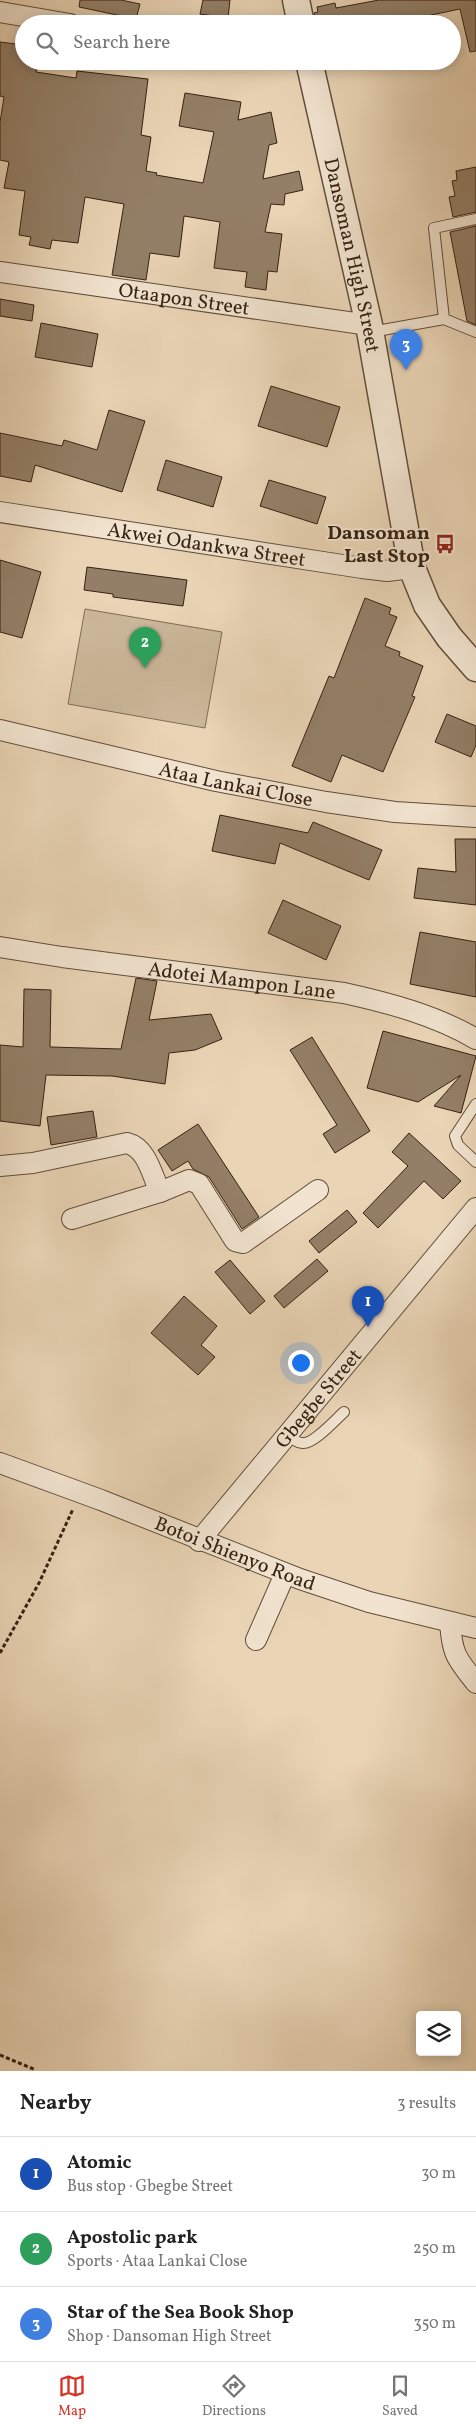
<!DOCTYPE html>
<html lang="en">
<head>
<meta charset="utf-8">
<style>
  :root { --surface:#fff; --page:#f2f2f2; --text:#222; --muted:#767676; --line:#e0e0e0; --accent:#d93025 }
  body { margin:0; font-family:Vollkorn,serif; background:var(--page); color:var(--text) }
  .controls { position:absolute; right:15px; bottom:15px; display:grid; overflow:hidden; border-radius:5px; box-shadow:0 2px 12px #0003 }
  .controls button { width:45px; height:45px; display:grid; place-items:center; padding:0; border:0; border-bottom:1px solid var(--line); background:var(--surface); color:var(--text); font:25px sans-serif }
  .you { position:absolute; left:300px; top:1362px; width:18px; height:18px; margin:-12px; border:4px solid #fff; border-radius:50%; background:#1a73e8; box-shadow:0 0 0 8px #1a73e833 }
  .badge { display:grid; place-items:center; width:32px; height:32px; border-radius:50%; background:var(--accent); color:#fff; font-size:16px; font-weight:700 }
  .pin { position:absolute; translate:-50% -41px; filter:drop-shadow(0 1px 2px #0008) }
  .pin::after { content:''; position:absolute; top:26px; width:18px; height:15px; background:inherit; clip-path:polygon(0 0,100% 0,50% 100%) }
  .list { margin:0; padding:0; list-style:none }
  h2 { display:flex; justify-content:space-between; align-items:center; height:65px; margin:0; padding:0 20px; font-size:21px }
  h2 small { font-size:16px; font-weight:400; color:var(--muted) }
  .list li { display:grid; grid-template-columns:32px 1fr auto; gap:15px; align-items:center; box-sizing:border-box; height:75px; padding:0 20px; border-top:1px solid var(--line) }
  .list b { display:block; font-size:19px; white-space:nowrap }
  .list p { margin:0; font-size:16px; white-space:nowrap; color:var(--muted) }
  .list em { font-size:16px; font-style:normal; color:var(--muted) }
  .icon { flex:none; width:28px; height:28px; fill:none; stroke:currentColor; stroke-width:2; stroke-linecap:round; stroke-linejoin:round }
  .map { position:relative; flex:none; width:476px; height:2071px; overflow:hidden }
  .search { position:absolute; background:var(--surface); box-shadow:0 2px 12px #0003; left:15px; right:15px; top:15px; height:55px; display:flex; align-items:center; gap:12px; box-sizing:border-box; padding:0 18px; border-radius:28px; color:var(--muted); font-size:19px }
  .sheet { height:290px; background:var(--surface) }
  nav { display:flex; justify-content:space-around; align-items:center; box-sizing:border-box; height:70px; border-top:1px solid var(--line); background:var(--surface); font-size:14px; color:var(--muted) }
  nav a { display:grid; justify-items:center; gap:2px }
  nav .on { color:var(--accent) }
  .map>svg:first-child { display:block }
</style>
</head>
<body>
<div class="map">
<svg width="476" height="2071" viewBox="0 0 476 2071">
  <rect width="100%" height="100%" fill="#e9d4b5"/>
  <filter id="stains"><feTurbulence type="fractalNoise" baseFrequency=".004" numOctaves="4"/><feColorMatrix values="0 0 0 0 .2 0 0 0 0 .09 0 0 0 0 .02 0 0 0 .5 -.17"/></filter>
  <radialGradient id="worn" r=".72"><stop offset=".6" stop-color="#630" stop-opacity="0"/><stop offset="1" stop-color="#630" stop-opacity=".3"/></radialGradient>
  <path fill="#cab699" stroke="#806c56" d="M85,609l137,23 -17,96 -137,-24z"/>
  <path fill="#937f67" stroke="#352212" d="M80,0h41l19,4 -4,15 -57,-12z
    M203,0h27l-2,18 -28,-4z
    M379,0h97v51l-6,1 -10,-43 -62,13v-4l-29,6h-53l-2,-11 4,-1 -1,-5 18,-4 1,5z
    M0,42l24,3v16h10l-1,6h4l-1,5 40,6 1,-7 71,8 -7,56 10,2 -5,34 11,2 -1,2 47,8 11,-51 -35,-6 6,-33 56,9 -3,18 33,-8 6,31 -8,2 -6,34 36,-8 4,19 -18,4 -1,11 -13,-1 -6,28 17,2 -5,38 -9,-1 -2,19 -21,-3 2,-15 -33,-4 6,-46 -36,-6 -5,41 -29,-4 -4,27 -34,-5 12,-71 -39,-7 -7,46 -26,-3 -2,9 -21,-4 2,-8 -12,-2 6,-44 -21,-3 5,-26 -9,-2v-38l4,-25 -4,-1z
    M476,167v45l-23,5 -4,-20 6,-1 -3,-15 5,-1 -1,-9z
    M476,226v99l-9,-4 -17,-89z
    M0,299l34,6 -2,16 -32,-5z
    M41,323l57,11 -6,33 -57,-10z
    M271,386l69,21 -13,40 -69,-21z
    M109,410l36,11 -23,71 -87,-27 -4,17 -31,-6v-43l62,13 2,-6 33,10z
    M166,460l56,17 -9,30 -56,-17z
    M269,480l57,17 -9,27 -57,-18z
    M0,560l41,12 -19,66 -22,-6z
    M87,567l100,13 -4,26 -70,-9v-3l-29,-4z
    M365,598l26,10 -2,6 8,3 -12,29 15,6 -1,4 24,10 -11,30 3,1 -32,75 -41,-17 -11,27 -39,-16 37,-90 5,2z
    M447,714l29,12v19l-5,12 -36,-15z
    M220,815l88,18 5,-11 69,28 -13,30 -89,-37 -5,21 -63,-13z
    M455,839h21v66l-62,-7 4,-30 38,4z
    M283,900l58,26 -15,34 -58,-27z
    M420,932l56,10v55l-66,-13z
    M136,978l21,3 -8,39 62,-6 11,25 -27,11 -26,3 -4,31 -53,-8 -66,-1 -6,51 -40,-5v-76l23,2 1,-58 27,1 -1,57 71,2z
    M383,1031l93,25 -15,57 -27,-7 27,-31 -43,27 -51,-14z
    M312,1037l58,94 -35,22 -12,-19 14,-9 -47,-75z
    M93,1111l4,26 -46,8 -4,-28z
    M198,1124l61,93 -17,12 -33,-52 -16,-8 -5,-8 -16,10 -14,-21z
    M409,1133l52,48 -18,18 -19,-18 -46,47 -15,-15 45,-47 -16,-14z
    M347,1210l10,12 -38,31 -10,-12z
    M317,1259l11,12 -44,37 -10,-12z
    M230,1260l35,41 -15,13 -35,-42z
    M184,1296l33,30 -16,19 14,12 -17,18 -47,-42z"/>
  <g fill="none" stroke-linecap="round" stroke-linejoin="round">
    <defs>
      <path id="service" d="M444,319l-10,-91 42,-9
        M371,332l73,-13 32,13
        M476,1104l-21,32 3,9 18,17
        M289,1434c3,4 7,9 13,9 11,2 33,-23 42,-31"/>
      <g id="minor">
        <path d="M0,12l70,12"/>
        <path id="s1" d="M0,272l369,53"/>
        <path id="s2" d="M0,512l362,56 25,3 25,-3"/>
        <path id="s3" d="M0,730l216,51 110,21 69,10 81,5"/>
        <path id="s4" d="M0,947l62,10 282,36c45,10 91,22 132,46"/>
        <path d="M0,1166l33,-3 94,-20c20,5 25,32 33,49l29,-12 10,4 36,57 8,2 75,-53"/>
        <path d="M72,1219l88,-27"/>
        <path id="s5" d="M0,1463l101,37 199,79 69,23 107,26"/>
        <path id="s6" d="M199,1541l277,-333"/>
        <path d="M450,1622c2,32 6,36 26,61"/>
        <path d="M256,1640l29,-66"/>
      </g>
      <g id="tertiary">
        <path d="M296,0l5,24"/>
        <path id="s7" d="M309,61l60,264 43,243 15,37 22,32 27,31"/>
      </g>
    </defs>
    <use href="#service" stroke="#624e3b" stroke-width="12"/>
    <use href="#minor" stroke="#624e3b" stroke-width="22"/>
    <use href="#tertiary" stroke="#624e3b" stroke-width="29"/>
    <path stroke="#352212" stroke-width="3" stroke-dasharray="4 2.5" stroke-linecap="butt" d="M0,1653l39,-70 34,-74
      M0,2055l36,15"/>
    <use href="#service" stroke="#f1e3cf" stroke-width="10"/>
    <use href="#minor" stroke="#f1e3cf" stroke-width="20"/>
    <use href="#tertiary" stroke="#f1e3cf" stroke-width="26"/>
  </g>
  <defs>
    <symbol id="bus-bare" viewBox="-9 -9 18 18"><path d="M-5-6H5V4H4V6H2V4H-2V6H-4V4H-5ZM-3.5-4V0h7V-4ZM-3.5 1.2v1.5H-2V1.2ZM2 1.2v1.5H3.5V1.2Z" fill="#8f2418" stroke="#f1e3cf" stroke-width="2.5" paint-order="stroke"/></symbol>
  </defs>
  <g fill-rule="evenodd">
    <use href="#bus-bare" x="431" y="530" width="28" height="28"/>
  </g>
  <g text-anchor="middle" stroke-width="4" stroke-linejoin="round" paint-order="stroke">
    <g font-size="20" fill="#352212" stroke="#f1e3cf">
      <text dy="7" stroke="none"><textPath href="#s7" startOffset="199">Dansoman High Street</textPath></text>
      <text dy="7" stroke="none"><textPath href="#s1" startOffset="186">Otaapon Street</textPath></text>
      <text dy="7" stroke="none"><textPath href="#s2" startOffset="209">Akwei Odankwa Street</textPath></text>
      <text dy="7" stroke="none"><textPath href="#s3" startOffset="242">Ataa Lankai Close</textPath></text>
      <text dy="7" stroke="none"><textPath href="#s4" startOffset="244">Adotei Mampon Lane</textPath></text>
      <text dy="7" stroke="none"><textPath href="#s6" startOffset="186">Gbegbe Street</textPath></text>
      <text dy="7" stroke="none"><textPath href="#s5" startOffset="252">Botoi Shienyo Road</textPath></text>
    </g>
    <g font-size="20" font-weight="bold" fill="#352212" stroke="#f1e3cf" text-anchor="end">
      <text x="430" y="539">Dansoman<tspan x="430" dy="23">Last Stop</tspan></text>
    </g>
  </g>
  <rect width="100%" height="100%" filter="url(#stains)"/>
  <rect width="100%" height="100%" fill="url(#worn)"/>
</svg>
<div class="controls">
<button><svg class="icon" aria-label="layers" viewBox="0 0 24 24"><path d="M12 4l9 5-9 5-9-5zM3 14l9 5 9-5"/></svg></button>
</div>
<div class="you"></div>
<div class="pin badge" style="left:368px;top:1327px;background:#1a4fb4">1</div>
<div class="pin badge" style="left:145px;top:668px;background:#2e9e5b">2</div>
<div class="pin badge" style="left:406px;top:370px;background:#3f7fe0">3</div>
<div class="search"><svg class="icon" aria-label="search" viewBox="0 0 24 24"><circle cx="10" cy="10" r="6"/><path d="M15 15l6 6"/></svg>Search here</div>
</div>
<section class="sheet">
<h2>Nearby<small>3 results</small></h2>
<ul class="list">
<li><span class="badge" style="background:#1a4fb4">1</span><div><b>Atomic</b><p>Bus stop · Gbegbe Street</p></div><em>30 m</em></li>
<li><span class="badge" style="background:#2e9e5b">2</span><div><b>Apostolic park</b><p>Sports · Ataa Lankai Close</p></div><em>250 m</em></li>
<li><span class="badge" style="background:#3f7fe0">3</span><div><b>Star of the Sea Book Shop</b><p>Shop · Dansoman High Street</p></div><em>350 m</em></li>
</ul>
</section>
<nav>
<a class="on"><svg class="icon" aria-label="map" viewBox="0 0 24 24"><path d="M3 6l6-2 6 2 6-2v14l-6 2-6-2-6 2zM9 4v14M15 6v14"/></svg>Map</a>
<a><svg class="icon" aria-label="directions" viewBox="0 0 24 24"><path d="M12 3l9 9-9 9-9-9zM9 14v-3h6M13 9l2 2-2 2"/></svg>Directions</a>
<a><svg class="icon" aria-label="saved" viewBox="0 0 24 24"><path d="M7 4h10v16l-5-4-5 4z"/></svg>Saved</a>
</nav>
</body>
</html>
